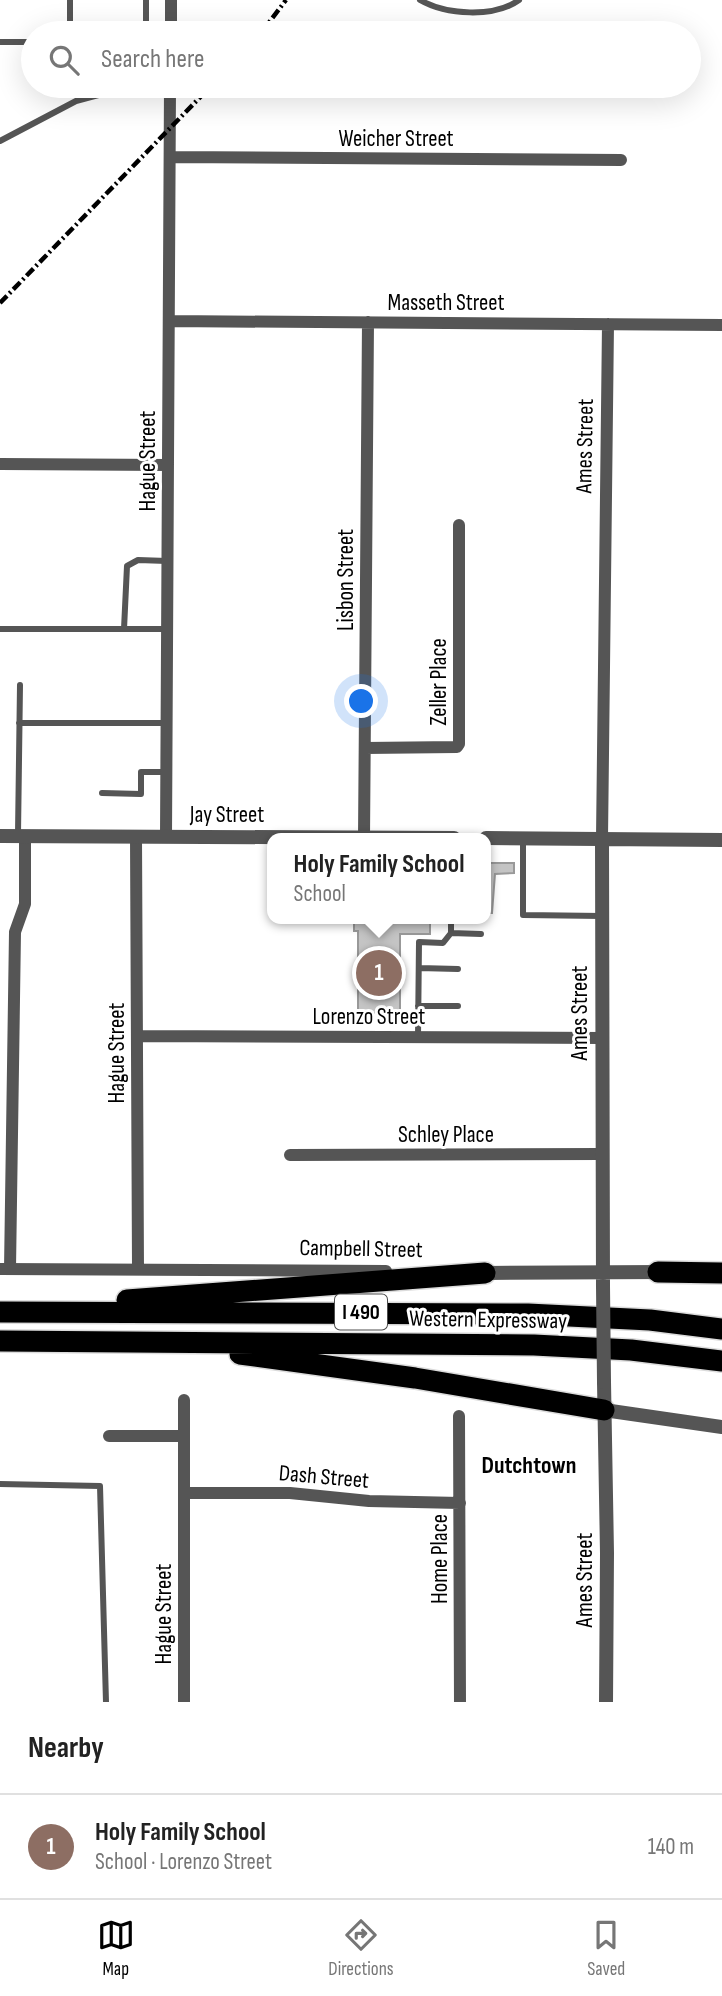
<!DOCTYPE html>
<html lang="en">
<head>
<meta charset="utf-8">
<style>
  :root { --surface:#fff; --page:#f6f6f6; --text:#222; --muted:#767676; --line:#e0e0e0; --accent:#000 }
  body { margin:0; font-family:"Sofia Sans Condensed",sans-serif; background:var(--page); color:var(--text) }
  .you { position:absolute; left:362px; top:702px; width:24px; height:24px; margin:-18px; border:5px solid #fff; border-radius:50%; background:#1a73e8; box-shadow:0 0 0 10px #1a73e833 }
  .badge { display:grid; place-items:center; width:46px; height:46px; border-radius:50%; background:var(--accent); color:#fff; font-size:23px; font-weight:700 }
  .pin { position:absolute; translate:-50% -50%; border:4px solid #fff; box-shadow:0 2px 7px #0006 }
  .popup { position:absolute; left:267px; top:833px; width:224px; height:91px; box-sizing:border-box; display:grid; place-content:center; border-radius:14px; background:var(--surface); filter:drop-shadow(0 2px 5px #0005); font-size:23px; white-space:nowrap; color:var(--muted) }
  .popup b { font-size:26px; color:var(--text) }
  .popup::after { content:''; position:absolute; left:50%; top:100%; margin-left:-14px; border:14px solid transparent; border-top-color:var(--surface) }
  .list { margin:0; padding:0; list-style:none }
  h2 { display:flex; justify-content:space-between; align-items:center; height:91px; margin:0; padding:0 28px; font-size:30px }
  h2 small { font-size:23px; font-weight:400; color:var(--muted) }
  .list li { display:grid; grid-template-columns:46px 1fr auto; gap:21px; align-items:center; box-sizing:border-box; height:105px; padding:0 28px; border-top:2px solid var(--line) }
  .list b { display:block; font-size:26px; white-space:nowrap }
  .list p { margin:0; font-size:23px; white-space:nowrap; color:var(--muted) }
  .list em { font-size:23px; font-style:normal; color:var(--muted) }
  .icon { flex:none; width:38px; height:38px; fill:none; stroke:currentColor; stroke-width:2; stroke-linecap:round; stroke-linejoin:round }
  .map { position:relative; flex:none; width:722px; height:1702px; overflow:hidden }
  .search { position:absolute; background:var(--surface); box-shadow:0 7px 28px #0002; left:21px; right:21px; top:21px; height:77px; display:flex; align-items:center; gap:18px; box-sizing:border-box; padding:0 24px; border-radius:38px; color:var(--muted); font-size:26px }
  .sheet { height:196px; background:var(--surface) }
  nav { display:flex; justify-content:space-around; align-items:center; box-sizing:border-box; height:98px; border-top:2px solid var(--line); background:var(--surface); font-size:19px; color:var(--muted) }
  nav a { display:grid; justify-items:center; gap:4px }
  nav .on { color:var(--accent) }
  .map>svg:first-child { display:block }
</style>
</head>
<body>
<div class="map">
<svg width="722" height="1702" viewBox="0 0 722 1702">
  <rect width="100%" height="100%" fill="#fff"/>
  <path fill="#c4c4c4" stroke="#999" stroke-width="2" d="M486,863h28v10l-19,1 -3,39h-6z
    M354,919h76v15h-30v79h-42v-82h-4z"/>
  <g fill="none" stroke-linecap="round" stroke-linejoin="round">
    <defs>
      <path id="motorway" d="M658,1272l64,1
        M127,1300l358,-27
        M0,1312l528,2 122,6 72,9
        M0,1341l534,4 97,5 91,11
        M240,1354l175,24 189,32"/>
    </defs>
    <use href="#motorway" stroke="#dbdbdb" stroke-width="24"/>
    <path stroke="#555" stroke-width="6" d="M420,0c26,15 74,18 99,0
      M70,33v-33
      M146,33v-33
      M0,42h33
      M0,141l76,-40 56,-15
      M0,629h167
      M124,629l3,-63 11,-6 29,1
      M19,723h147
      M102,793l39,1v-22h25
      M18,834l2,-149
      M523,839v76l79,1
      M451,933l30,1
      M419,968l39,1
      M418,1006h40
      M418,1037l1,-95 24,1 8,-10v-14
      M0,1484l100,2 6,216"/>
    <path stroke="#555" stroke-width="12" d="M171,33v-33
      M170,157l451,3
      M169,321l553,4
      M0,464l168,1
      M365,748l92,-1 2,-3v-219
      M136,837l2,431
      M166,837l4,-751
      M364,838l4,-516
      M602,839l6,-515
      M137,1036l465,2
      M290,1155l312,-1
      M0,1269l386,2
      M10,1269l5,-337 10,-28v-68
      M184,1400v302
      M459,1416l1,286
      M109,1436h75
      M184,1493h106l79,8 91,2"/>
    <path stroke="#555" stroke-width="14" d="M0,836l454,2
      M486,838l236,2
      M602,839l1,447
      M485,1273l180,-1
      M604,1382l3,171 -1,149
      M604,1410l118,17"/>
    <use href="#motorway" stroke="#000" stroke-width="21"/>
    <path stroke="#000" stroke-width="4.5" stroke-dasharray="10 3.5 2 3.5" stroke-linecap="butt" d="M261,33l25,-33
      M0,303l211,-217"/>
    <path stroke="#555" stroke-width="14" d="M603,1286l1,96"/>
  </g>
  <g text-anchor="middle" stroke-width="6" stroke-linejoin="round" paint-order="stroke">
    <rect fill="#fff" stroke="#4c4c4c" stroke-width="2" x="335" y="1294.5" width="52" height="35" rx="5"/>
    <g font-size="21" font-weight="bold" fill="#000">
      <text x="361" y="1319">I 490</text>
    </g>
    <g font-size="23" fill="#000" stroke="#fff">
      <text x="396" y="146">Weicher Street</text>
      <text x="446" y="310">Masseth Street</text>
      <text transform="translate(584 446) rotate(-89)" y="8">Ames Street</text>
      <text transform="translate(147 461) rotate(-90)" y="8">Hague Street</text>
      <text transform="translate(345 580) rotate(-90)" y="8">Lisbon Street</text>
      <text transform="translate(438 682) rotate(-90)" y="8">Zeller Place</text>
      <text x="227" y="822">Jay Street</text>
      <text transform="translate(579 1013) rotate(-90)" y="8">Ames Street</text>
      <text x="369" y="1024">Lorenzo Street</text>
      <text transform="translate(116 1053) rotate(-90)" y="8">Hague Street</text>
      <text x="446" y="1142">Schley Place</text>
      <text transform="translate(361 1248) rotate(1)" y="8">Campbell Street</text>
      <text transform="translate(488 1319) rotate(1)" y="8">Western Expressway</text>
      <text transform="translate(324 1476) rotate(5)" y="8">Dash Street</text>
      <text transform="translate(439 1559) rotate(-90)" y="8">Home Place</text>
      <text transform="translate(584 1580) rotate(-90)" y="8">Ames Street</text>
      <text transform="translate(163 1614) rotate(-90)" y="8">Hague Street</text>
    </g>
    <g font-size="24" font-weight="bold" fill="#000" stroke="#fff">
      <text x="529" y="1473">Dutchtown</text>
    </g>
  </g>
</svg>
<div class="you"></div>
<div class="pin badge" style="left:379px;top:973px;background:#8d6e63">1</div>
<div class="popup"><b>Holy Family School</b>School</div>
<div class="search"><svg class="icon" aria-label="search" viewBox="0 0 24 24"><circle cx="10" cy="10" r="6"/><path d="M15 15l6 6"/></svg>Search here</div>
</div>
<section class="sheet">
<h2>Nearby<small></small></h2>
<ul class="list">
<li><span class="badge" style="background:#8d6e63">1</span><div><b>Holy Family School</b><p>School · Lorenzo Street</p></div><em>140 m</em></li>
</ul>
</section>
<nav>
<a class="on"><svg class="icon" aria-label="map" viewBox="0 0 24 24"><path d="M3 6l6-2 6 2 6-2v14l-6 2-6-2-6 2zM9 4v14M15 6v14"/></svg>Map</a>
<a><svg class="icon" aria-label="directions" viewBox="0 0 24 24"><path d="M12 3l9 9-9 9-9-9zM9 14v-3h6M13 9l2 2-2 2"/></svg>Directions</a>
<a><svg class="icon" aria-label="saved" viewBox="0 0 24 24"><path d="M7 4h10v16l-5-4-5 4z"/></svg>Saved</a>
</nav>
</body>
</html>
